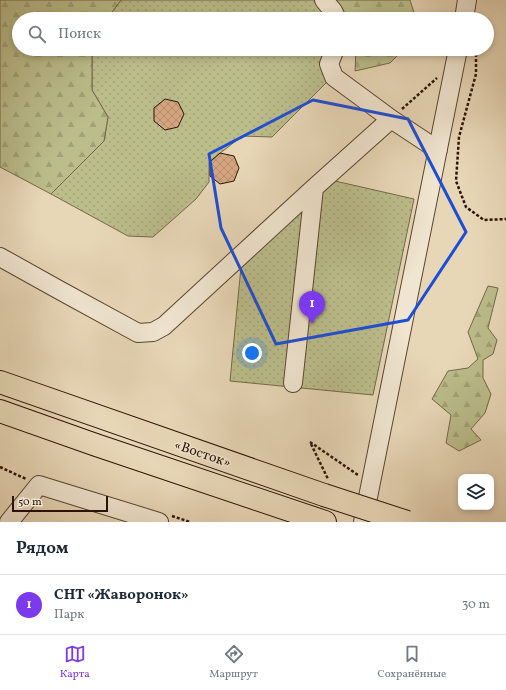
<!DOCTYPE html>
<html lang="ru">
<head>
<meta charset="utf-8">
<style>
  :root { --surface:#fff; --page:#f2f2f3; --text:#1f2937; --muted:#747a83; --line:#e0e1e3; --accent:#7c3aed }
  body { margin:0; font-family:Vollkorn,serif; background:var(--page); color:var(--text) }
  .controls { position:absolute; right:12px; bottom:12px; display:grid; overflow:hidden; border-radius:8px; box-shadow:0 2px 6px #0003 }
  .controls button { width:36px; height:36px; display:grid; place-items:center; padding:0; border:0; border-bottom:1px solid var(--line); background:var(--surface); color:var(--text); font:20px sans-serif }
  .scale { position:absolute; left:12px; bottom:10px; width:96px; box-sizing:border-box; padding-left:4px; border:2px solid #2c1305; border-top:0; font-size:11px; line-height:14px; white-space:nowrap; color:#2c1305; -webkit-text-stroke:3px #f0e5d0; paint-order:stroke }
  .you { position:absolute; left:252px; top:353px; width:14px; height:14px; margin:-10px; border:3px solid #fff; border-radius:50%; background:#1a73e8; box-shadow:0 0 0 6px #1a73e833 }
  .badge { display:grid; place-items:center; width:26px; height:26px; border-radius:50%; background:var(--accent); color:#fff; font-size:13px; font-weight:700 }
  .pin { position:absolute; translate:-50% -33px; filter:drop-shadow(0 1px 2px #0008) }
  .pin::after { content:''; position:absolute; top:21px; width:14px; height:12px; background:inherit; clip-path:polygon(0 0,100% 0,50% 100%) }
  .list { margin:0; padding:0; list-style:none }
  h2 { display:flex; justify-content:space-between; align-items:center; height:52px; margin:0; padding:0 16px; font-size:17px }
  h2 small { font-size:13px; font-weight:400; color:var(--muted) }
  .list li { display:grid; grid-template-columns:26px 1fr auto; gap:12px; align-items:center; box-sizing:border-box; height:60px; padding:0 16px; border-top:1px solid var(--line) }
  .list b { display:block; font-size:15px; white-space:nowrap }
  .list p { margin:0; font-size:13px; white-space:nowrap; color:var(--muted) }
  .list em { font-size:13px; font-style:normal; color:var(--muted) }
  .icon { flex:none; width:22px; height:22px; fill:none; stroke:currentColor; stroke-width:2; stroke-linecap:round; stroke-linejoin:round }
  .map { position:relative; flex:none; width:506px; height:522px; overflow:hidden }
  .search { position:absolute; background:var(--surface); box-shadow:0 2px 6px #0003; left:12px; right:12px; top:12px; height:44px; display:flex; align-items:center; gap:10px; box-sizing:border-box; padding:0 14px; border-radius:22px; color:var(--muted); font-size:15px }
  .sheet { height:112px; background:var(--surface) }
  nav { display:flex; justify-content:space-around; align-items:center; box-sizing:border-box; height:56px; border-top:1px solid var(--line); background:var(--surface); font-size:11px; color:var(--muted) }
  nav a { display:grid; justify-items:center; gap:2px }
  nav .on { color:var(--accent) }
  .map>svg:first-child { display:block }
</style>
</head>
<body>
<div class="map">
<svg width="506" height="522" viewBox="0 0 506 522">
  <defs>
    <pattern id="grass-dots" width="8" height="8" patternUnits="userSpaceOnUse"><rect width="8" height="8" fill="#bbbd8b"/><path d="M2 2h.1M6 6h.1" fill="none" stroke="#a1a276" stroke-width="1.8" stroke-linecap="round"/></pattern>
    <pattern id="forest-firs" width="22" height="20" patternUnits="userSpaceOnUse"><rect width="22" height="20" fill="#bbbd8b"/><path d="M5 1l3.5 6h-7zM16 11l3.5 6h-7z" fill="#a1a276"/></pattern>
    <pattern id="building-cross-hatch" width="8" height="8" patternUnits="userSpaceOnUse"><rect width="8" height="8" fill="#d4a680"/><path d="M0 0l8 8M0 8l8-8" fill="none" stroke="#b68e6d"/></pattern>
  </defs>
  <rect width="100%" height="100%" fill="#e8d7b7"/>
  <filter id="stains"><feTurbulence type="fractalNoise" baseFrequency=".005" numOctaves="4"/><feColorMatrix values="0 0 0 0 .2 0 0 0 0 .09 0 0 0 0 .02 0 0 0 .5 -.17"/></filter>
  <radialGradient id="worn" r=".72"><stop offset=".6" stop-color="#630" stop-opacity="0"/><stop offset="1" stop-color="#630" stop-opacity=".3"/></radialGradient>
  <path fill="url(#grass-dots)" stroke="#746848" d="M121,0h194l13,19h-221z
    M92,49h235l-6,11 7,21 -56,56 -30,-1 -33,26v20l-13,17 -43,38 -25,-1 -77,-42 53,-53 4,-24 -16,-27z
    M335,181l79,18 -41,196 -143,-14 11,-114z"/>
  <path fill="url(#forest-firs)" stroke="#746848" d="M0,0h121l-14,19h-88v30h73v41l16,27 -4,24 -53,53 -51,-27z
    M332,0h78l6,19h-72z
    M356,49h48l-14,14 -35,8z
    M488,286l10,2 -10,40 9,12 -4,14 -10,6v18l8,16 -6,19 -14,16 10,11 -22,11 -13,-8 5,-28 -19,-16 16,-28 20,-3 10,-9 -10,-27z"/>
  <path fill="url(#building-cross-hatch)" stroke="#2c1305" d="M165,99l13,3 6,12 -6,13 -13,3 -11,-9v-13z
    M220,153l14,3 5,12 -5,13 -14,3 -10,-8v-14z"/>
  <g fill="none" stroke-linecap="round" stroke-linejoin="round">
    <defs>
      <path id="minor" d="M324,0l9,11 4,8
        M464,19l3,-19
        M335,49l-6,15 5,13 57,42
        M0,257l61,34 77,42 15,-1 11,-6 150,-138 77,-69 47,31
        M293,383l21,-195
        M9,522l30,-37 120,37
        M363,522l95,-473"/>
      <path id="highway" d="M0,382l324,113
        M0,411l96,34 229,77"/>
    </defs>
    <use href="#minor" stroke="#5b4432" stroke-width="20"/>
    <use href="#highway" stroke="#2c1305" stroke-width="24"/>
    <path stroke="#2c1305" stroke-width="2.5" stroke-dasharray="3 2" stroke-linecap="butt" d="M476,54v20l-17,63 -3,44 10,26 18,13 22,-1
      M402,109l35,-31
      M310,442l48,33
      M311,444l17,35
      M0,467l26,12
      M172,516l18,6"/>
    <use href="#minor" stroke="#f0e5d0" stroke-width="18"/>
    <use href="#highway" stroke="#e8d7b7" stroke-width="22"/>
    <defs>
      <path id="highway-bridge" d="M324,495l83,27"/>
    </defs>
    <use href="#highway-bridge" stroke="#2c1305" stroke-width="24" stroke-linecap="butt"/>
    <use href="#highway-bridge" stroke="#e8d7b7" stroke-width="22"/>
  </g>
  <path fill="none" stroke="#1d4ed8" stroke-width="3" stroke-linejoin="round" d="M313,100l95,19 58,113 -58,88 -132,24 -55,-116 -12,-74z"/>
  <g text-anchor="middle" stroke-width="3" stroke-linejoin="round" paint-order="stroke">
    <g font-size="14" fill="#2c1305" stroke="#f0e5d0">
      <text transform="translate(203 453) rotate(19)" y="5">«Восток»</text>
    </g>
  </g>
  <rect width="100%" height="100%" filter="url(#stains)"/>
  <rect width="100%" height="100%" fill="url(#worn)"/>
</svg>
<div class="controls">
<button><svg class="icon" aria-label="layers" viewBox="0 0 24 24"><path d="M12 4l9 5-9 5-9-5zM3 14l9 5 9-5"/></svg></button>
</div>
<div class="scale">50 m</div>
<div class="you"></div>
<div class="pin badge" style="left:312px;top:324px">1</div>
<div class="search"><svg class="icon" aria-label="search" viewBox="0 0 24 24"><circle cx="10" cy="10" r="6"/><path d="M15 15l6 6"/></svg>Поиск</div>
</div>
<section class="sheet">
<h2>Рядом<small></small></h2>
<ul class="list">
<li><span class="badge">1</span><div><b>СНТ «Жаворонок»</b><p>Парк</p></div><em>30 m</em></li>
</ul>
</section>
<nav>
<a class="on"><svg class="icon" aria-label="map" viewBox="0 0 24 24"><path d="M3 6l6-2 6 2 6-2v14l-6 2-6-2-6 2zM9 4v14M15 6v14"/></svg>Карта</a>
<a><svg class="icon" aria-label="directions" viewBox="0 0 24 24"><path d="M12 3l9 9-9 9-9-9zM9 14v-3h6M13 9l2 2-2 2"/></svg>Маршрут</a>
<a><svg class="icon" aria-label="saved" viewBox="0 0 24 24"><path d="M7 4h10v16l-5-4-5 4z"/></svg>Сохранённые</a>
</nav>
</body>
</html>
